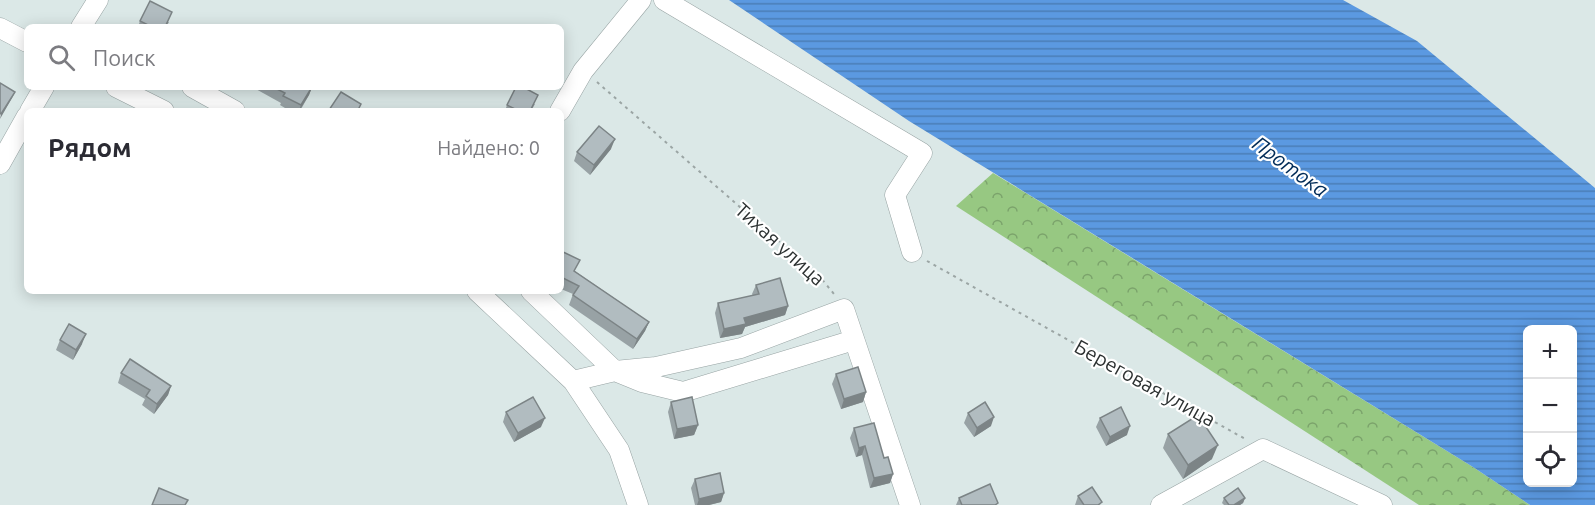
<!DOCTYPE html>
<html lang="ru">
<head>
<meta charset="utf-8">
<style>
  :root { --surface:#fff; --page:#f2f2f3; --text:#2b2b33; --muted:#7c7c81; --line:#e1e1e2 }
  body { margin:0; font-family:Ubuntu,sans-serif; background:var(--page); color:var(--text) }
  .controls { position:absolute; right:18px; bottom:18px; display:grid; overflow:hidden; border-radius:9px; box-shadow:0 3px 15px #0003 }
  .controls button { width:54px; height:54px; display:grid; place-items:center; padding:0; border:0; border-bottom:2px solid var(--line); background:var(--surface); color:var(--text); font:30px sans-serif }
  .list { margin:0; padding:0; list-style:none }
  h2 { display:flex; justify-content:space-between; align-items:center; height:78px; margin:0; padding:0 24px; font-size:26px }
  h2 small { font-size:20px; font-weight:400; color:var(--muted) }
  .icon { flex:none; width:33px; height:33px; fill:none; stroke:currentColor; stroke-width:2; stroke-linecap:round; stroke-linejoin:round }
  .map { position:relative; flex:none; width:1595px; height:505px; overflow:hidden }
  .search { position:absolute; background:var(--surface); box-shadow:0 3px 15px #0003; left:24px; top:24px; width:540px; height:66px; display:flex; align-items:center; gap:15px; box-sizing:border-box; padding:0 21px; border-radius:9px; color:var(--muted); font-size:22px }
  .panel { position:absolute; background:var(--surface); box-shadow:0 3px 15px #0003; left:24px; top:108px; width:540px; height:186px; border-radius:9px }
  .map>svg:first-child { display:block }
</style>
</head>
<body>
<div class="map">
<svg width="1595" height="505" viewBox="0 0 1595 505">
  <defs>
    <pattern id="forest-crowns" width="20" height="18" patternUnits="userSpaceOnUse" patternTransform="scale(1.5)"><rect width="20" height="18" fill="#97c882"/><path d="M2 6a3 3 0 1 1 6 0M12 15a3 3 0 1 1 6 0" fill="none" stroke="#7ba36b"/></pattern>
    <pattern id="water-rules" width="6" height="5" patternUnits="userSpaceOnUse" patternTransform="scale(1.5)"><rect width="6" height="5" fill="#5b99e1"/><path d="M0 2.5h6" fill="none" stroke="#4b7db7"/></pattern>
  </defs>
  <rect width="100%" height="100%" fill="#dbe8e7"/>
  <path fill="url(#forest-crowns)" d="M993,173l480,294 57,38h-111l-463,-299z"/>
  <path fill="url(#water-rules)" fill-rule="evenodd" d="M729,0h614l74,41 178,147v317h-65l-57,-38 -564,-346zM1528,330h44v152h-44z"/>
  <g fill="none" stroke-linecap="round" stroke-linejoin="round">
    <defs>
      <path id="minor" d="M664,0l258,153 -27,42 17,57
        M81,27l17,-27
        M0,28l27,14
        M116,87l48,24
        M192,87l43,24
        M30,111l14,-24
        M560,111l23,-40 58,-71
        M0,164l27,-48
        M477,291l96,90 46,69 19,55
        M531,291l84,80 27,11 41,10 171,-52
        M573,381l42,-10 41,-4 85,-19 103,-39 66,196
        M1161,505l102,-56 119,56"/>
    </defs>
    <use href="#minor" stroke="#97a3a3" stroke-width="21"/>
    <path stroke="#9ba5a4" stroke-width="2" stroke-dasharray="3 4.5" stroke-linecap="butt" d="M597,82l223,195 14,17
      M927,261l320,179"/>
    <use href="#minor" stroke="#fff" stroke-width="20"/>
  </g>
  <path fill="#98a2a5" d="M140,21l29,1 -3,5h-28z
    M252,87h60l-3,8 -9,16h-10l-10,-6 1,-2z
    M535,104l-4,7h-26l2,-6z
    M611,149l-21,26 -16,-14 3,-9z
    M561,251l14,20 74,51 -4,9 -12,18 -64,-44 4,-11 -12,-5z
    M756,285l32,21 -3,9 -40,12 -3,7 -22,4 -5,-25 3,-10 35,-7 -1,-2z
    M60,340l22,4 -9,16 -17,-10z
    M121,373l50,13 -3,9 -14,19 -12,-9 3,-6 -27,-16z
    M836,374l30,18 -3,10 -22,7 -9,-25z
    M671,402l27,23 -4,10 -20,4 -6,-27z
    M506,412l35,15 -27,15 -11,-20z
    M968,413l23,13 -17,11 -10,-14z
    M1100,418l27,17 -21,11 -10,-19z
    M854,428l30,30 9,16 -3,9 -20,5 -8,-33 -6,2 -6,-19z
    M1168,434l44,25 -29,20 -20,-31z
    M695,479l29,14 -3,9 -12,3h-14l-4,-17z
    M1078,496l23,9h-26z
    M959,498l39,7h-42z
    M1224,498h21l-2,5 -3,2h-16l-2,-2z"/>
  <path fill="#7c8486" d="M312,87l-3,8 -10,16 2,-6z
    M15,92l-3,6 -12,21 1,-5z
    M615,139l-4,10 -21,26 4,-10z
    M788,306l-3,9 -40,12 -3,7 -22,4 4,-9 20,-11z
    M649,322l-4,9 -12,18 4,-10z
    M86,334l-4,10 -9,16 3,-10z
    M171,386l-3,9 -14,19 3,-10z
    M866,392l-3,10 -22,7 3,-10z
    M994,417l-3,9 -17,11 3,-9z
    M545,418l-4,9 -27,15 4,-9z
    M698,425l-4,10 -20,4 3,-10z
    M1130,426l-3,9 -21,11 4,-9z
    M1218,445l-6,14 -29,20 5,-14z
    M865,446l-3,9 -6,2 3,-9z
    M893,474l-3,9 -20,5 4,-10z
    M724,493l-3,9 -12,3h-12l2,-6z
    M1245,498l-2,5 -3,2h-6z"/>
  <path fill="#b1bcc0" stroke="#7c8486" stroke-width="1.5" d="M150,1l22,11 -7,15h-13l-12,-6z
    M0,83l15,9 -14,22 -1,-1z
    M273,87h39l-11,18 -18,-9 2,-3z
    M516,87h7l15,8 -8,16h-11l-12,-6z
    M341,92l20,12 -3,6 3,1 -32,-1z
    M599,126l16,13 -21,26 -17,-13z
    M561,251l19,9 -6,11 75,51 -12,17 -64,-44 6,-9 -18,-9z
    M780,278l8,28 -44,12 2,6 -22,5 -6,-26 41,-9 -3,-9z
    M69,324l17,10 -10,16 -16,-10z
    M130,359l41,27 -14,18 -11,-8 4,-6 -29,-17z
    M858,367l8,25 -22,7 -8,-25z
    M533,397l12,21 -27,15 -12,-21z
    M692,397l6,28 -21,4 -6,-27z
    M985,402l9,15 -17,11 -9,-15z
    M1121,407l9,19 -20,11 -10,-19z
    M1198,415l20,30 -30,20 -20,-31z
    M874,423l10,35 4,-1 5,17 -19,4 -9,-32 -6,2 -5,-20z
    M720,473l4,20 -25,6 -4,-20z
    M990,484l8,19 -3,2h-33l-3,-7z
    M1092,487l10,15 -4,3h-14l-6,-9z
    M159,488l29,12 -3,5h-33z
    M1238,488l7,10 -11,7h-5l-5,-7z"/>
  <g text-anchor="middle" stroke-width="4.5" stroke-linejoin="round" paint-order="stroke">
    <g font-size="20" fill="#2c3131" stroke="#fff">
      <text transform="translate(780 244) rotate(42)" y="7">Тихая улица</text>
      <text transform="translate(1145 383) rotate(29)" y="7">Береговая улица</text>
    </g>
    <g font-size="21" font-style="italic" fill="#002b57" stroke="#fff">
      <text transform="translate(1290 167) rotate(36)" y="7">Протока</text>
    </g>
  </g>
</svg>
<div class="controls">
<button>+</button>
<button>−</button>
<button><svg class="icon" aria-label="locate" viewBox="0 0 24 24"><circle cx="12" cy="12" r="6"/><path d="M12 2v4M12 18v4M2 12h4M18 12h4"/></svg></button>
</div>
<div class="search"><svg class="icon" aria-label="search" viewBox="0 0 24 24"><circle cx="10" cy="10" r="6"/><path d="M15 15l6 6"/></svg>Поиск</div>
<section class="panel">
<h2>Рядом<small>Найдено: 0</small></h2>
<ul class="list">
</ul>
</section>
</div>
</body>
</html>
